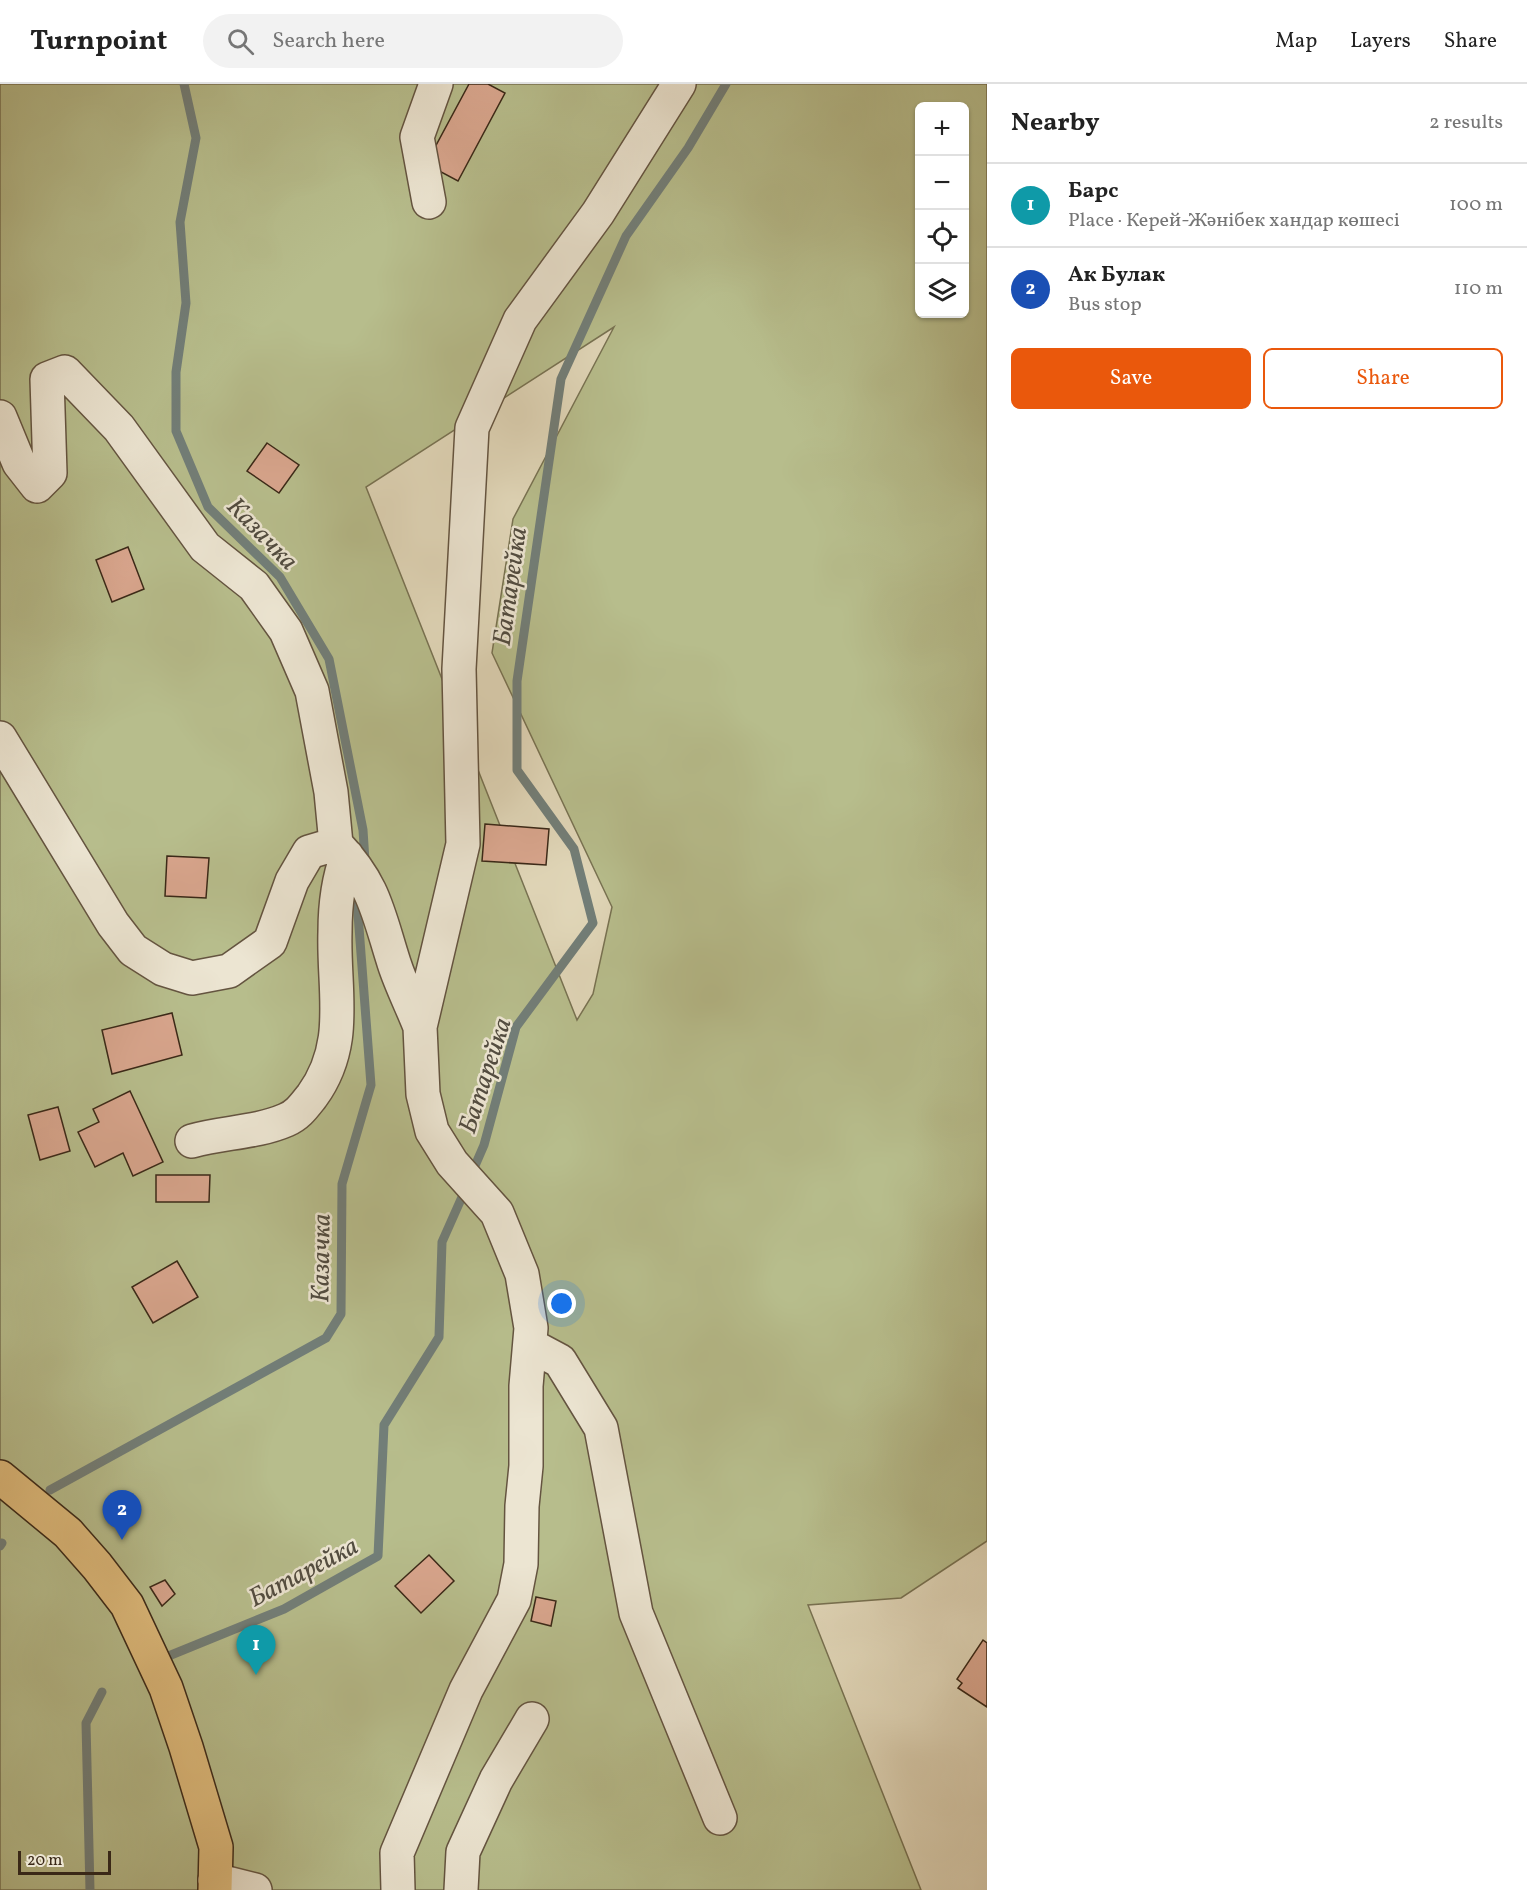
<!DOCTYPE html>
<html lang="en">
<head>
<meta charset="utf-8">
<style>
  :root { --surface:#fff; --page:#f2f2f2; --text:#222; --muted:#767676; --line:#e0e0e0; --accent:#ea580c }
  body { margin:0; font-family:Vollkorn,serif; background:var(--page); color:var(--text) }
  .controls { position:absolute; right:18px; top:18px; display:grid; overflow:hidden; border-radius:9px; box-shadow:0 2px 4px #0004 }
  .controls button { width:54px; height:54px; display:grid; place-items:center; padding:0; border:0; border-bottom:2px solid var(--line); background:var(--surface); color:var(--text); font:30px sans-serif }
  .scale { position:absolute; left:18px; bottom:15px; width:93px; box-sizing:border-box; padding-left:6px; border:3px solid #3a2817; border-top:0; font-size:16px; line-height:21px; white-space:nowrap; color:#3a2817; -webkit-text-stroke:4px #ece5d2; paint-order:stroke }
  .you { position:absolute; left:562px; top:1220px; width:21px; height:21px; margin:-15px; border:4px solid #fff; border-radius:50%; background:#1a73e8; box-shadow:0 0 0 9px #1a73e833 }
  .badge { display:grid; place-items:center; width:39px; height:39px; border-radius:50%; background:var(--accent); color:#fff; font-size:20px; font-weight:700 }
  .pin { position:absolute; translate:-50% -50px; filter:drop-shadow(0 2px 3px #0008) }
  .pin::after { content:''; position:absolute; top:32px; width:21px; height:18px; background:inherit; clip-path:polygon(0 0,100% 0,50% 100%) }
  .list { margin:0; padding:0; list-style:none }
  h2 { display:flex; justify-content:space-between; align-items:center; height:78px; margin:0; padding:0 24px; font-size:26px }
  h2 small { font-size:20px; font-weight:400; color:var(--muted) }
  .list li { display:grid; grid-template-columns:39px 1fr auto; gap:18px; align-items:center; box-sizing:border-box; height:84px; padding:0 24px; border-top:2px solid var(--line) }
  .list b { display:block; font-size:22px; white-space:nowrap }
  .list p { margin:0; font-size:20px; white-space:nowrap; color:var(--muted) }
  .list em { font-size:20px; font-style:normal; color:var(--muted) }
  .actions { display:flex; gap:12px; padding:18px 24px }
  .actions a { flex:1; padding:14px 0; border:2px solid var(--accent); border-radius:9px; text-align:center; font-size:21px; color:var(--accent) }
  .actions .main { background:var(--accent); color:#fff }
  .icon { flex:none; width:33px; height:33px; fill:none; stroke:currentColor; stroke-width:2; stroke-linecap:round; stroke-linejoin:round }
  .map { position:relative; flex:none; width:987px; height:1806px; overflow:hidden }
  header { display:flex; align-items:center; gap:36px; box-sizing:border-box; height:84px; padding:0 30px; background:var(--surface); border-bottom:2px solid var(--line) }
  header strong { font-size:28px }
  nav { display:flex; gap:33px; margin-inline-start:auto; font-size:21px }
  .search { width:420px; height:54px; background:var(--page); display:flex; align-items:center; gap:15px; box-sizing:border-box; padding:0 21px; border-radius:33px; color:var(--muted); font-size:22px }
  main { display:flex }
  aside { flex:1; background:var(--surface) }
  .map>svg:first-child { display:block }
</style>
</head>
<body>
<header>
<strong>Turnpoint</strong>
<div class="search"><svg class="icon" aria-label="search" viewBox="0 0 24 24"><circle cx="10" cy="10" r="6"/><path d="M15 15l6 6"/></svg>Search here</div>
<nav><a>Map</a><a>Layers</a><a>Share</a></nav>
</header>
<main>
<div class="map">
<svg width="987" height="1806" viewBox="0 0 987 1806">
  <rect width="100%" height="100%" fill="#e1d7b9"/>
  <filter id="stains"><feTurbulence type="fractalNoise" baseFrequency=".00333" numOctaves="4"/><feColorMatrix values="0 0 0 0 .2 0 0 0 0 .09 0 0 0 0 .02 0 0 0 .5 -.17"/></filter>
  <radialGradient id="worn" r=".72"><stop offset=".6" stop-color="#630" stop-opacity="0"/><stop offset="1" stop-color="#630" stop-opacity=".3"/></radialGradient>
  <path fill="#b7bd8c" stroke="#787252" stroke-width="1.5" fill-rule="evenodd" d="M0,0h987v1457l-86,57 -93,7 113,285h-921zM920,22h44v208h-44zM614,243l-101,192 -21,134 120,254 -19,87 -16,26 -211,-533z"/>
  <g fill="none" stroke-linecap="round" stroke-linejoin="round">
    <path stroke="#727e78" stroke-width="9" d="M184,0l12,54 -16,84 6,81 -10,69v59l32,76 72,70 49,82 34,171 2,31
      M471,1091l13,-30 32,-118 77,-104 -19,-74 -57,-79v-89l44,-302 65,-143 62,-88 38,-64
      M50,1406l276,-152 15,-24 1,-130 29,-99 -14,-184
      M0,1462l2,-3
      M171,1571l113,-46 94,-53 6,-131 55,-88 3,-95 24,-54
      M90,1806l-4,-167 16,-31"/>
  </g>
  <path fill="#d9a68e" stroke="#3a2817" stroke-width="1.5" d="M469,0h19l17,9 -47,88 -32,-17z
    M267,359l32,22 -20,28 -32,-22z
    M128,463l16,42 -32,13 -16,-42z
    M485,740l64,5 -3,36 -64,-4z
    M167,772l42,2 -3,40 -41,-2z
    M172,929l10,42 -70,19 -10,-44z
    M130,1007l33,71 -30,14 -10,-23 -28,14 -17,-35 21,-10 -6,-13z
    M58,1023l12,44 -30,9 -12,-45z
    M156,1091h54l-1,27h-53z
    M177,1177l21,36 -45,26 -21,-36z
    M429,1471l25,26 -33,32 -26,-27z
    M165,1496l10,14 -13,12 -12,-19z
    M536,1513l20,4 -5,25 -20,-5z
    M983,1556l4,3v64l-29,-19 4,-5 -5,-4z"/>
  <g fill="none" stroke-linecap="round" stroke-linejoin="round">
    <defs>
      <path id="minor" d="M429,118l-12,-65 19,-53
        M0,333l19,46 18,23 13,-13 -3,-94 18,-7 54,56 86,119 49,39 32,45 26,60 19,101 5,52
        M0,654l113,186 20,26 30,19 29,9 37,-7 41,-29 22,-61 17,-29 27,-8c39,41 42,69 58,119 7,22 18,43 26,64
        M192,1057c31,-9 64,-8 94,-21 12,-5 18,-14 26,-24 38,-52 21,-105 23,-164 0,-26 3,-52 12,-76
        M530,1261l30,16 41,67 35,185 84,205
        M215,1796l40,10
        M398,1806l-1,-37 69,-163 48,-90 7,-36 1,-58 4,-40v-80l5,-58 -9,-54 -25,-61 -45,-50 -20,-32 -9,-37 -3,-67 43,-183 -4,-175 13,-241 48,-108 78,-107 81,-129
        M461,1806l2,-38 33,-72 36,-61"/>
      <path id="major" d="M0,1393l68,56 29,33 30,39 39,83 20,59 30,100 -1,43"/>
    </defs>
    <use href="#minor" stroke="#645440" stroke-width="36"/>
    <use href="#major" stroke="#3a2817" stroke-width="36"/>
    <use href="#minor" stroke="#ece5d2" stroke-width="33"/>
    <use href="#major" stroke="#e0bc7c" stroke-width="33"/>
  </g>
  <g text-anchor="middle" stroke-width="5" stroke-linejoin="round" paint-order="stroke">
    <g font-size="26" font-style="italic" fill="#524c40" stroke="#ece5d2">
      <text transform="translate(263 449) rotate(46)" y="9">Казачка</text>
      <text transform="translate(509 502) rotate(-82)" y="9">Батарейка</text>
      <text transform="translate(484 991) rotate(-72)" y="9">Батарейка</text>
      <text transform="translate(320 1174) rotate(-89)" y="9">Казачка</text>
      <text transform="translate(303 1487) rotate(-28)" y="9">Батарейка</text>
    </g>
  </g>
  <rect width="100%" height="100%" filter="url(#stains)"/>
  <rect width="100%" height="100%" fill="url(#worn)"/>
</svg>
<div class="controls">
<button>+</button>
<button>−</button>
<button><svg class="icon" aria-label="locate" viewBox="0 0 24 24"><circle cx="12" cy="12" r="6"/><path d="M12 2v4M12 18v4M2 12h4M18 12h4"/></svg></button>
<button><svg class="icon" aria-label="layers" viewBox="0 0 24 24"><path d="M12 4l9 5-9 5-9-5zM3 14l9 5 9-5"/></svg></button>
</div>
<div class="scale">20 m</div>
<div class="you"></div>
<div class="pin badge" style="left:256px;top:1591px;background:#0f9aa8">1</div>
<div class="pin badge" style="left:122px;top:1456px;background:#1a4fb4">2</div>
</div>
<aside>
<h2>Nearby<small>2 results</small></h2>
<ul class="list">
<li><span class="badge" style="background:#0f9aa8">1</span><div><b>Барс</b><p>Place · Керей-Жәнібек хандар көшесі</p></div><em>100 m</em></li>
<li><span class="badge" style="background:#1a4fb4">2</span><div><b>Ак Булак</b><p>Bus stop</p></div><em>110 m</em></li>
</ul>
<div class="actions"><a class="main">Save</a><a>Share</a></div>
</aside>
</main>
</body>
</html>
